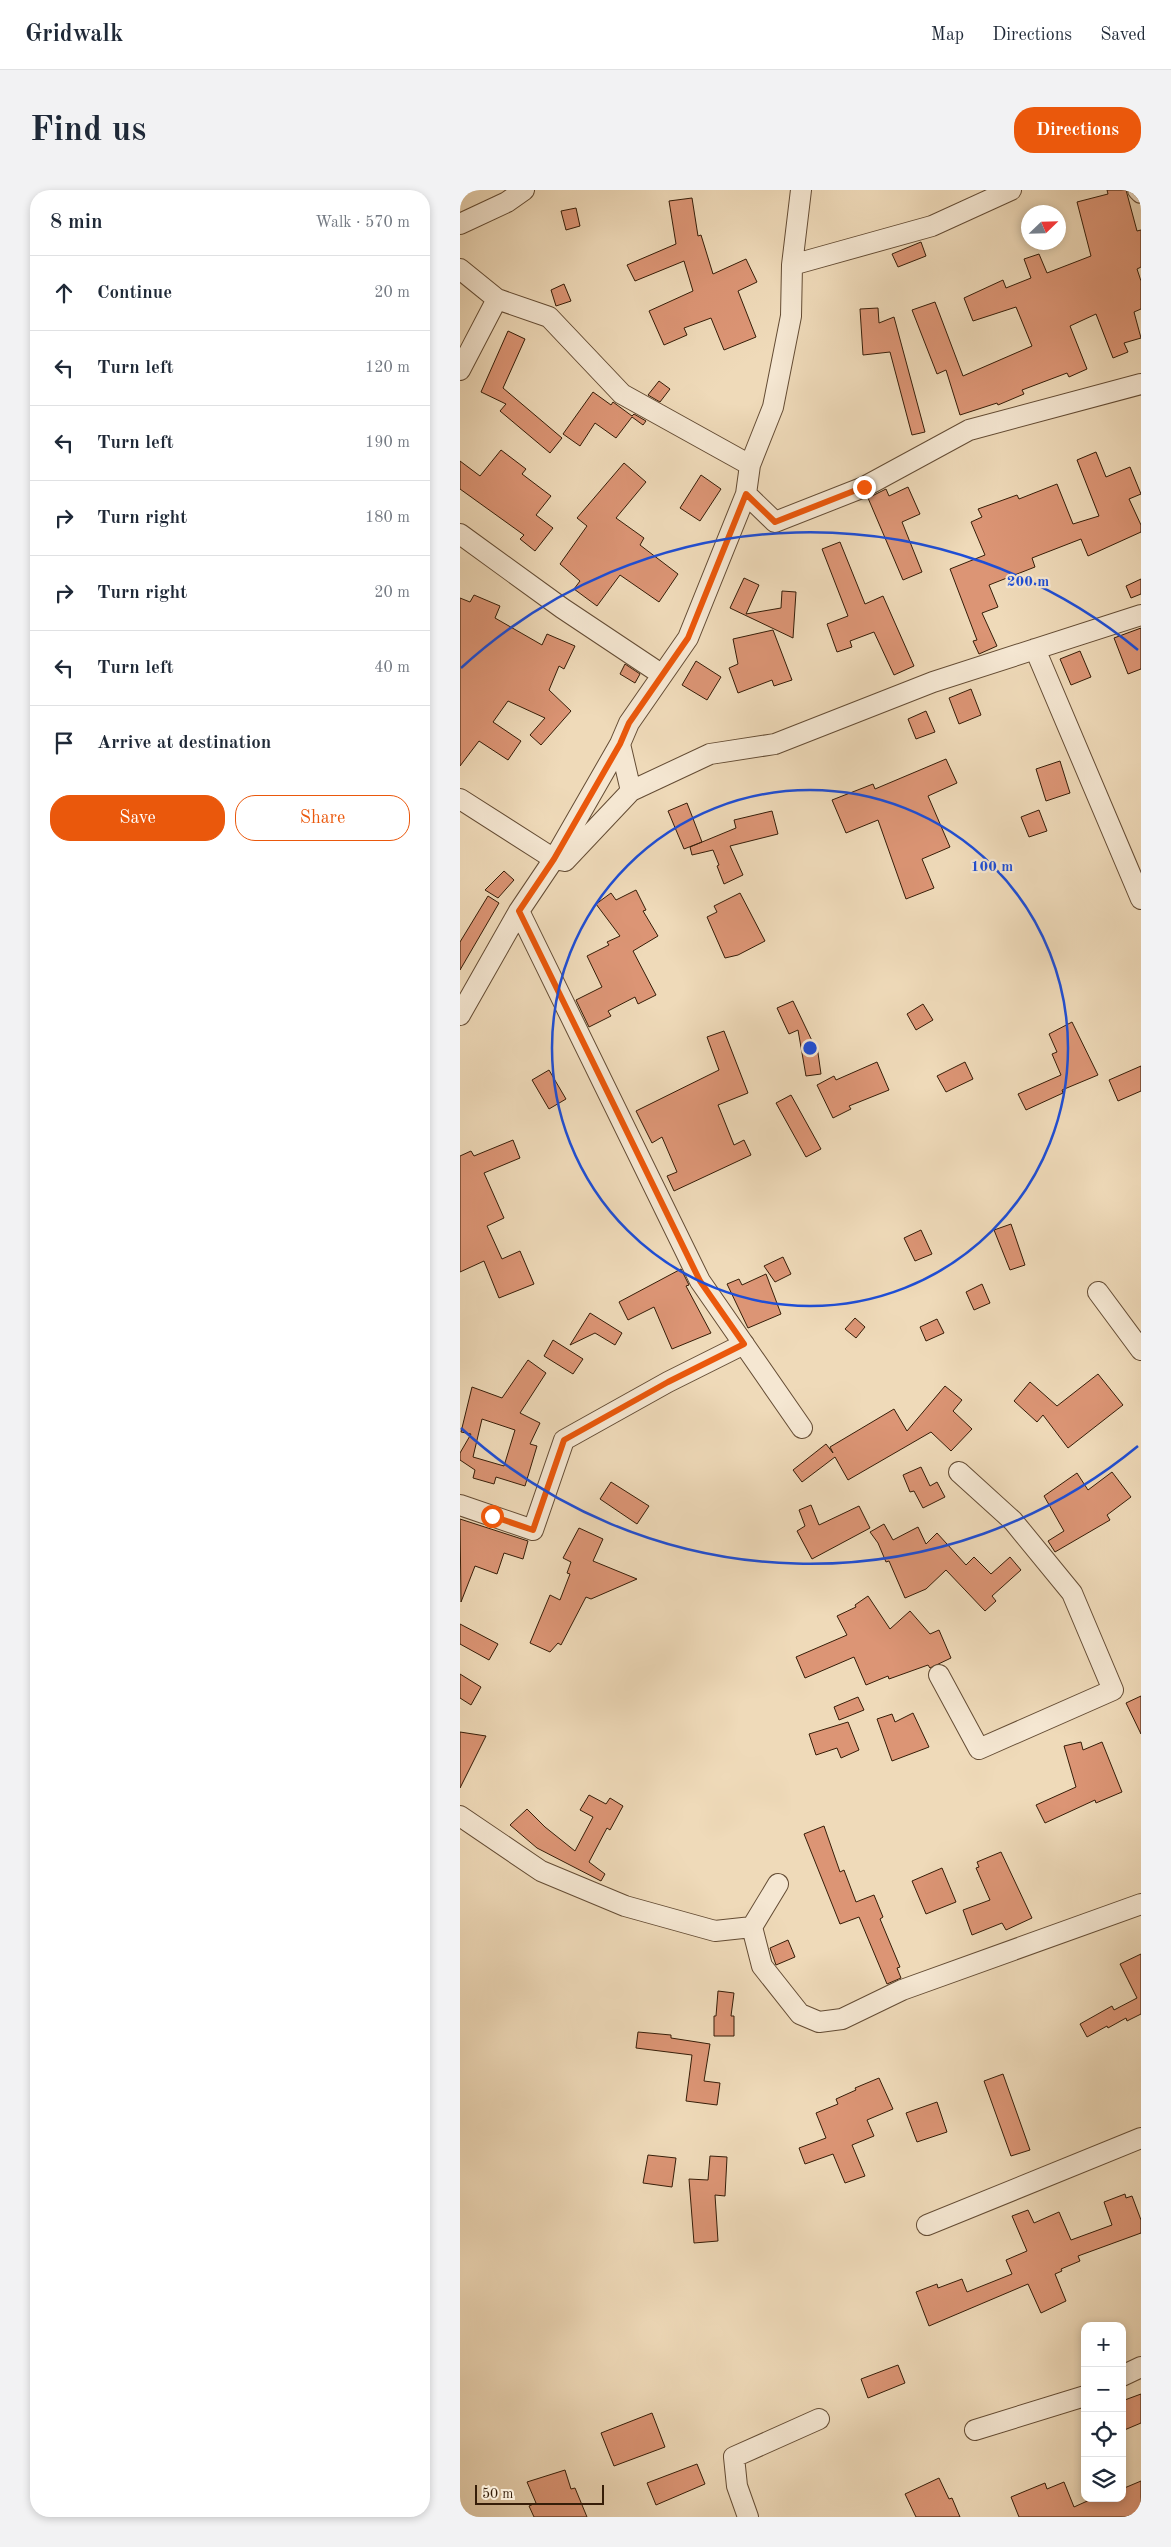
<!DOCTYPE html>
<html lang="en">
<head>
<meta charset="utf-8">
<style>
  :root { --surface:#fff; --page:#f2f2f3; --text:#1f2937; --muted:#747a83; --line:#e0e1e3; --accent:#ea580c }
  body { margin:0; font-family:"Old Standard TT",serif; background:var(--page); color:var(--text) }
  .controls { position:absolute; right:15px; bottom:15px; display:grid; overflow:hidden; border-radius:10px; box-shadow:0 2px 8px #0003 }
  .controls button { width:45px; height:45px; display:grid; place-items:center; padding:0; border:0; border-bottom:1px solid var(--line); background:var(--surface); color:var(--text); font:25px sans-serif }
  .compass { position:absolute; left:561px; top:15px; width:45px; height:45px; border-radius:50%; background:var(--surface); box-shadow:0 2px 8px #0003; rotate:67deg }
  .scale { position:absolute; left:15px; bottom:12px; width:129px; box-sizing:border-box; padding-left:5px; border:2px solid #361d08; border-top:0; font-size:14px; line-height:18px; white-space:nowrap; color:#361d08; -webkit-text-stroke:4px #f5e7d2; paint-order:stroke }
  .stop { position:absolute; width:15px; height:15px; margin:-11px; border:4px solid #ea580c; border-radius:50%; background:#fff }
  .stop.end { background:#ea580c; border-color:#fff; box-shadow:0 1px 5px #0008 }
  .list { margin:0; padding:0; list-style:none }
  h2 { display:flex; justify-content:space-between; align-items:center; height:65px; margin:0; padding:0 20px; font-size:21px }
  h2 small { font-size:16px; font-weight:400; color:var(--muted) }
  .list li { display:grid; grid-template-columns:32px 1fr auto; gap:15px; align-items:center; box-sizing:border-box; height:75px; padding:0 20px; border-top:1px solid var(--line) }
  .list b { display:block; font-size:19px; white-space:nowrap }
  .list em { font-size:16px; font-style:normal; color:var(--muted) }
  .actions { display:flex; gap:10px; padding:15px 20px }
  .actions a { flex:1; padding:11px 0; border:1px solid var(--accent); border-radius:20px; text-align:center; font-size:18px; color:var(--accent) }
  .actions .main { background:var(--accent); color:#fff }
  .icon { flex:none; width:28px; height:28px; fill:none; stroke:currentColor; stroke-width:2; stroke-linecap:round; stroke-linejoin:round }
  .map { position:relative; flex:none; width:681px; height:2327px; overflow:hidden; border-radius:20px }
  header { display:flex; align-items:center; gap:30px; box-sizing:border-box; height:70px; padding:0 25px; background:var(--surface); border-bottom:1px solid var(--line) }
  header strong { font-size:24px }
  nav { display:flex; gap:28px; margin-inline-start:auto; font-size:18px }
  .intro { display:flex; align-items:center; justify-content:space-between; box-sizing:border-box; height:120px; padding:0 30px }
  h1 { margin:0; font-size:35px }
  .button { padding:12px 22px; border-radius:20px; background:var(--accent); color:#fff; font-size:18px; font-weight:700 }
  main { display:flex; gap:30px; padding:0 30px }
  aside { flex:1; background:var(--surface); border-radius:20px; box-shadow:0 2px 8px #0003 }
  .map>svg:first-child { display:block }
</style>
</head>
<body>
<header>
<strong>Gridwalk</strong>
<nav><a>Map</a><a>Directions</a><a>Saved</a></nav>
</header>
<div class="intro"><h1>Find us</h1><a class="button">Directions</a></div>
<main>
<aside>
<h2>8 min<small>Walk · 570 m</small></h2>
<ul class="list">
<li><svg class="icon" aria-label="ahead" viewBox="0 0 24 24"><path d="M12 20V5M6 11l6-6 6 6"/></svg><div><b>Continue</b></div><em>20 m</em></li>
<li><svg class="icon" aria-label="left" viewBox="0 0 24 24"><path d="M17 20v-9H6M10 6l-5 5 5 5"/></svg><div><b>Turn left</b></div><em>120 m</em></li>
<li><svg class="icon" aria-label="left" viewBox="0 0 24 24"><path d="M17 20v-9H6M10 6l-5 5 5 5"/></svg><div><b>Turn left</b></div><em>190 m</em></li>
<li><svg class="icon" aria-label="right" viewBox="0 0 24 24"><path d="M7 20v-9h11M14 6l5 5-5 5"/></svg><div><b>Turn right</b></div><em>180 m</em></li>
<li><svg class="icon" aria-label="right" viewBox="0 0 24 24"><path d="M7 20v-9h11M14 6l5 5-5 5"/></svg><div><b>Turn right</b></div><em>20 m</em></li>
<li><svg class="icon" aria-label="left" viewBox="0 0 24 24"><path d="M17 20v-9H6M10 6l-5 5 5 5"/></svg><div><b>Turn left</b></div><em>40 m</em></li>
<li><svg class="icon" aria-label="arrive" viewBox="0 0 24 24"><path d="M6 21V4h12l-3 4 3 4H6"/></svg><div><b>Arrive at destination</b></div></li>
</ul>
<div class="actions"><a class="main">Save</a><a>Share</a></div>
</aside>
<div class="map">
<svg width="681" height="2327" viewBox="0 0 681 2327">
  <rect width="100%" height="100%" fill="#efdab9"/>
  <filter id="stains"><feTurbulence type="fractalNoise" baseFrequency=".004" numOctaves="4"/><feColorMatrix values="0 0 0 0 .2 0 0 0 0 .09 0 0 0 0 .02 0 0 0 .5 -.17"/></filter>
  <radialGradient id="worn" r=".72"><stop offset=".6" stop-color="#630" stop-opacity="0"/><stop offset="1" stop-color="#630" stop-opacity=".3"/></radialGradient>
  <path fill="#dc9575" stroke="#361d08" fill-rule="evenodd" d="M647,0h19l11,41 4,-1v37l-4,2 4,12v28l-7,3 7,26 -17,5 4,9 -15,6 -17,-44 -26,12 17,43 -18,8 -2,-4 -45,17 2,4 -26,11 -1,-2 -37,12 -14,-45 -9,4 -25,-64 23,-8 28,74 69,-30 -16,-39 -43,14 -9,-23 39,-18 3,8 25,-10 -7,-19 15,-5 8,19 44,-17 -14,-54 31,-8z
    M232,8l6,38 3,-1 12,39 33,-15 11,23 -19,9 18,46 -32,13 -13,-32 -27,10 3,7 -23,10 -15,-34 44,-20 -9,-30 -49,20 -8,-16 49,-21 -7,-43z
    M116,18l4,18 -14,4 -5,-19z
    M461,52l5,14 -28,11 -6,-13z
    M104,94l7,17 -15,5 -5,-16z
    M418,118l1,15 15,-6 31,115 -13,3 -22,-83 -27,3 -3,-46z
    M48,141l17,8 -22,49 59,50 -12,15 -50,-42 6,-7 -25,-12z
    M199,191l11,8 -10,13 -12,-7z
    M133,202l18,13 2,-3 19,14 2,-2 12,7 -3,4 -11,-8 -16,21 -21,-15 -15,23 -17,-12z
    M41,260l25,19 -4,5 29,22 -15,19 17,13 -18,23 -15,-12 4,-4 -64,-46v-28l20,15z
    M636,262l10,25 24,-10 11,27 -12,5 12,26v7l-53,24 -7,-17 -49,19 3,9 -46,18 9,22 -16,6 15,33 -18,8 -6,-13 4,-1 -27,-71 35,-14 -14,-33 11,-5 -4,-8 39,-14 2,4 38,-15 16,40 26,-8 -22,-56z
    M164,273l22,19 -30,36 28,20 -4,7 38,29 -19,28 -39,-27 -23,31 -23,-17 6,-8 -20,-17 27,-38 -10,-8z
    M241,285l20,14 -21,32 -20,-13z
    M448,297l12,27 -18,8 20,50 -19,8 -35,-82 18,-9 3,7z
    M380,352l25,62 18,-8 31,70 -20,9 -20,-43 -24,9 2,6 -15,5 -10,-28 21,-8 -26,-67z
    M284,388l15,7 -13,29 35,-6 1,-17 14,1 -3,46 -63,-30z
    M681,389v15l-10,4 -5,-12z
    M14,405l26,11 -5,12 47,27 5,-11 28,12 -11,23 -5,-3 -10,24 22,21 -30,34 -11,-10 15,-17 -37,-17 -15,21 28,19 -13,19 -29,-19 -19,25v-168l10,4z
    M681,438v41l-13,5 -14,-36z
    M313,440l19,50 -18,6 -2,-6 -34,13 -9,-25 9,-4 -5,-25z
    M620,461l11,26 -20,8 -11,-26z
    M236,471l25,16 -14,23 -25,-15z
    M165,474l15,10 -5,9 -15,-9z
    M511,499l10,26 -22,9 -10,-26z
    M466,521l9,21 -19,7 -8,-20z
    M486,569l11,24 -29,13 22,51 -28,12 12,29 -28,11 -28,-79 -32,13 -14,-33 41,-16 2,5z
    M600,571l10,32 -24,8 -10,-32z
    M227,613l15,39 -18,7 -16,-38z
    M579,620l8,21 -18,6 -8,-20z
    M312,621l6,23 -48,12 13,29 -19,9 -7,-18 2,-1 -6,-15 -21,5 -2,-8 46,-19 -2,-8z
    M44,681l10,9 -16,18 -13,-8z
    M176,700l10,20 -3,1 15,25 -25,15 23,44 -18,9 -3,-7 -27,14 3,5 -22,11 -13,-27 26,-13 -15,-31 22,-11 -2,-3 13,-6 -24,-32 15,-11 5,7z
    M280,703l25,48 -27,14 -13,3 -18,-41 10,-5 -3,-6z
    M28,706l11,7 -39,67v-28z
    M333,811l22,46 2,-1 4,28 -15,2 -8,-46 -9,4 -12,-26z
    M463,814l10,16 -17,10 -9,-16z
    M612,832l26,53 -36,15 1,3 -37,17 -8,-16 43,-19 -9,-21 5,-2 -8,-18z
    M264,841l24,62 -30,12 16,40 10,-5 7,15 -77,36 -7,-15 10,-4 -15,-35 -10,6 -16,-32 83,-41 -12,-33z
    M417,872l12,28 -40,16 2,3 -18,9 -16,-33 17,-9 2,4z
    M505,872l8,17 -27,13 -9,-16z
    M681,876v25l-23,10 -9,-21z
    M89,880l17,29 -17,10 -17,-29z
    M331,905l30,54 -15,8 -30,-54z
    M53,950l7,18 -36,15 20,45 -17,8 15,33 18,-8 14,33 -35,14 -15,-37 -24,11v-116l11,-5 3,5z
    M551,1034l14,41 -15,5 -16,-40z
    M461,1040l11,24 -17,7 -11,-23z
    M323,1067l8,17 -16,8 -11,-16z
    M221,1079l8,16 -3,1 25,47 -39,16 -18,-42 -26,13 -9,-18z
    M306,1084l15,40 -33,14 -21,-44 12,-5 3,6z
    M522,1094l8,19 -16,7 -8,-18z
    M130,1123l32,20 -7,12 -20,-12 -25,12z
    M395,1128l10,9 -9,11 -11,-9z
    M477,1129l7,14 -18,8 -6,-14z
    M93,1150l30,19 -10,15 -29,-18z
    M68,1170l18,13 -26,40 20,10 -10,21 7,2 -12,40 -29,-9 -2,7 -21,-6 2,-8 -15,-10v-7l11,-19 -10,-2 11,-45 30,11zM22,1229l33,11 -11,36 -31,-9z
    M638,1184l25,31 -55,43 -25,-33 -6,7 -23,-21 16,-19 27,24z
    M485,1196l17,14 -9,11 19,18 -21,22 -20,-19 -83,48 -13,-23 -33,25 -9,-12 33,-26 7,9 -3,-6 64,-38 13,22z
    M461,1277l9,19 7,-4 8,15 -22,11 -9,-17 -4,1 -7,-17z
    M652,1282l19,25 -24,18 3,5 -55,32 -7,-11 16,-10 -20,-35 33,-23 11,17z
    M151,1292l38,24 -12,18 -37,-25z
    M351,1315l8,20 40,-19 11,22 -58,31 -15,-28 8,-5 -6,-16z
    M0,1329l68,22 -5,18 -19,-6 -7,21 -22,-8 -14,36z
    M424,1334l9,16 25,-13 8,17 11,-11 29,32 8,-8 17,17 19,-17 11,13 -29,26 4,5 -11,10 -39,-41 -20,19 -21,9 -16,-37 -3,1 -8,-19 -8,-11z
    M119,1338l24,11 -10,22 44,18 -46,20 -5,-2 -25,48 -3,-2 -8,9 -20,-9 20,-48 10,5 10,-26 -3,-1 4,-11 -8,-4z
    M408,1406l22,33 20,-18 20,23 9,-4 12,28 -21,10 -2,-3 -39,14 -1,-3 -22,9 -12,-28 -49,21 -9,-21 51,-22 -10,-19 19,-9 -1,-2z
    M0,1434l38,20 -9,16 -29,-16z
    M0,1484l21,13 -10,18 -11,-7z
    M681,1506v38l-15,-31z
    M398,1507l6,13 -25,10 -5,-13z
    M453,1523l16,34 -37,14 -15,-42 15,-5 3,8z
    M388,1532l11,28 -18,8 -4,-10 -21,7 -7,-21z
    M0,1542l26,4 -26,52z
    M621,1552l2,8 19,-8 20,50 -26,11 -1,-3 -50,23 -9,-18 40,-18 -12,-41z
    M129,1605l17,9 4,-6 13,8 -13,24 -3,-2 -18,34 16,12 -4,7 -64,-33 -27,-23 17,-16 18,18 30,24 18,-34 -13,-7z
    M364,1636l16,46 4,-2 12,32 18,-7 9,22 -3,2 20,48 -3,1 4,10 -14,6 -28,-67 -19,7 -36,-90z
    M541,1662l31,66 -26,12 -4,-7 -30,12 -9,-25 27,-10 -14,-32 3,-1 -2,-5z
    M482,1678l14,34 -30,12 -14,-33z
    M328,1750l7,17 -19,8 -6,-17z
    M681,1764v60l-14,7 -1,-3 -18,10 -1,-2 -20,11 -7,-13 32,-18 2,4 23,-12 -17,-34z
    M258,1801l16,2 -3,23h3v20h-20v-20h2z
    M178,1842l33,3v3l39,6 -6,37 16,2 -3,22 -31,-4 6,-46 -56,-7z
    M543,1884l27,76 -19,6 -27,-75z
    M419,1888l14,31 -26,11 7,16 -22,9 13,31 -20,7 -12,-29 -28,10 -6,-16 27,-10 -10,-25 22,-9 -2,-5 20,-9 -1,-2z
    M477,1912l10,30 -30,10 -11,-29z
    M188,1965l28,3 -4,29 -29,-4z
    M250,1966l17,1 -2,39 -10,-1 3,46 -24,2 -5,-64 19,1z
    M665,2004l1,4 6,-2 9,24v13l-63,23 2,5 -19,8 1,2 -7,3 11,27 -25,12 -13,-29 -99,42 -13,-34 21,-8 1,4 24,-9 5,13 45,-18 -6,-14 21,-9 -15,-35 16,-6 6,13 25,-11 12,28 41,-15 -8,-23z
    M438,2175l7,18 -37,15 -7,-19z
    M681,2204v29l-19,8v-30z
    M192,2223l13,34 -51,19 -13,-33z
    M237,2274l8,20 -49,21 -9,-22z
    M105,2280l6,19 4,-1 12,29h-53l-5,-11 7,-3 -9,-21z
    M479,2288l10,21 3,-1 8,19h-44l-11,-23z
    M681,2291v30l-15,6h-107l-8,-20 34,-14 2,6 17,-7 10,25 20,-9h28v-9z"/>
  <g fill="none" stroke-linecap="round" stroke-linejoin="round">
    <defs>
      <path id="street" d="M678,0l3,3
        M0,34l47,-22 17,-12
        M332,75l140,-39 79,-36
        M0,79l37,30 52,18 73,77 128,71
        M0,180l37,-71
        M286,304l29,28 89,-35 105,-57 172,-46
        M0,344l102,74 99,66
        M575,459l106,250
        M160,554l11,47
        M0,609l94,60 11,2 66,-70 79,-37 65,-10 158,-62 208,-67
        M59,721l181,370 102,147
        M0,825l59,-104 35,-52 66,-115 9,-21 59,-85 58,-144 4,-29 23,-58 18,-91 1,-51 9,-75
        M638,1102l43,58
        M0,1315l73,25 31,-90 104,-58 76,-38
        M479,1485l40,74 134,-59 -41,-97 -59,-72 -54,-49
        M0,1626l81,55 84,35 90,25 37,-4 26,-43
        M292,1737l10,39 38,48 19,8 23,-3 60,-29 239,-86
        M467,2035l214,-87
        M662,2186l19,-9
        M515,2240l110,-34
        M288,2327l-11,-31 -3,-29 85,-38"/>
    </defs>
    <use href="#street" stroke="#644c34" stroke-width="22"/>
    <use href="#street" stroke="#f5e7d2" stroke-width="20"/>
  </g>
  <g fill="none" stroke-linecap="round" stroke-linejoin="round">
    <path stroke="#ea580c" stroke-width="6" d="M32,1326l41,14 31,-90 104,-58 76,-38 -44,-63 -181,-370 35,-52 66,-115 9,-21 59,-85 58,-144 29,28 89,-35"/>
  </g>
  <g fill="none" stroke="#1d4ed8" stroke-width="2.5">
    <circle cx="350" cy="858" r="258"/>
    <path d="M678 1256A516 516 0 0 1 1 1238M1 478A516 516 0 0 1 678 460"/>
  </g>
  <circle cx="350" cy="858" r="8" fill="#1d4ed8" stroke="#f5e7d2" stroke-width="2.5"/>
  <g font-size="15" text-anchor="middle" font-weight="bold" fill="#1d4ed8" stroke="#f5e7d2" stroke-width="4.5" stroke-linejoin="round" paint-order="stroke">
    <text x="568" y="396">200 m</text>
    <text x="532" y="681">100 m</text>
  </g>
  <rect width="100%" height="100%" filter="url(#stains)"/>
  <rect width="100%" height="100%" fill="url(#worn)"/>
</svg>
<div class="controls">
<button>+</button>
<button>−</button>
<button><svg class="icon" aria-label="locate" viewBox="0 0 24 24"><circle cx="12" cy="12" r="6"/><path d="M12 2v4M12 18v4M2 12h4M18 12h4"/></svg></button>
<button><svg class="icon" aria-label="layers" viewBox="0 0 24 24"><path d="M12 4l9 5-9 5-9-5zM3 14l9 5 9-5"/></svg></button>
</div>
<svg class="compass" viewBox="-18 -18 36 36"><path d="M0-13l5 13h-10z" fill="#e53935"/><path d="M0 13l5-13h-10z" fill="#747a83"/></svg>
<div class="scale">50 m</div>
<div class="stop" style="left:32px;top:1326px"></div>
<div class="stop end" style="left:404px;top:297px"></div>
</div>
</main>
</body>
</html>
